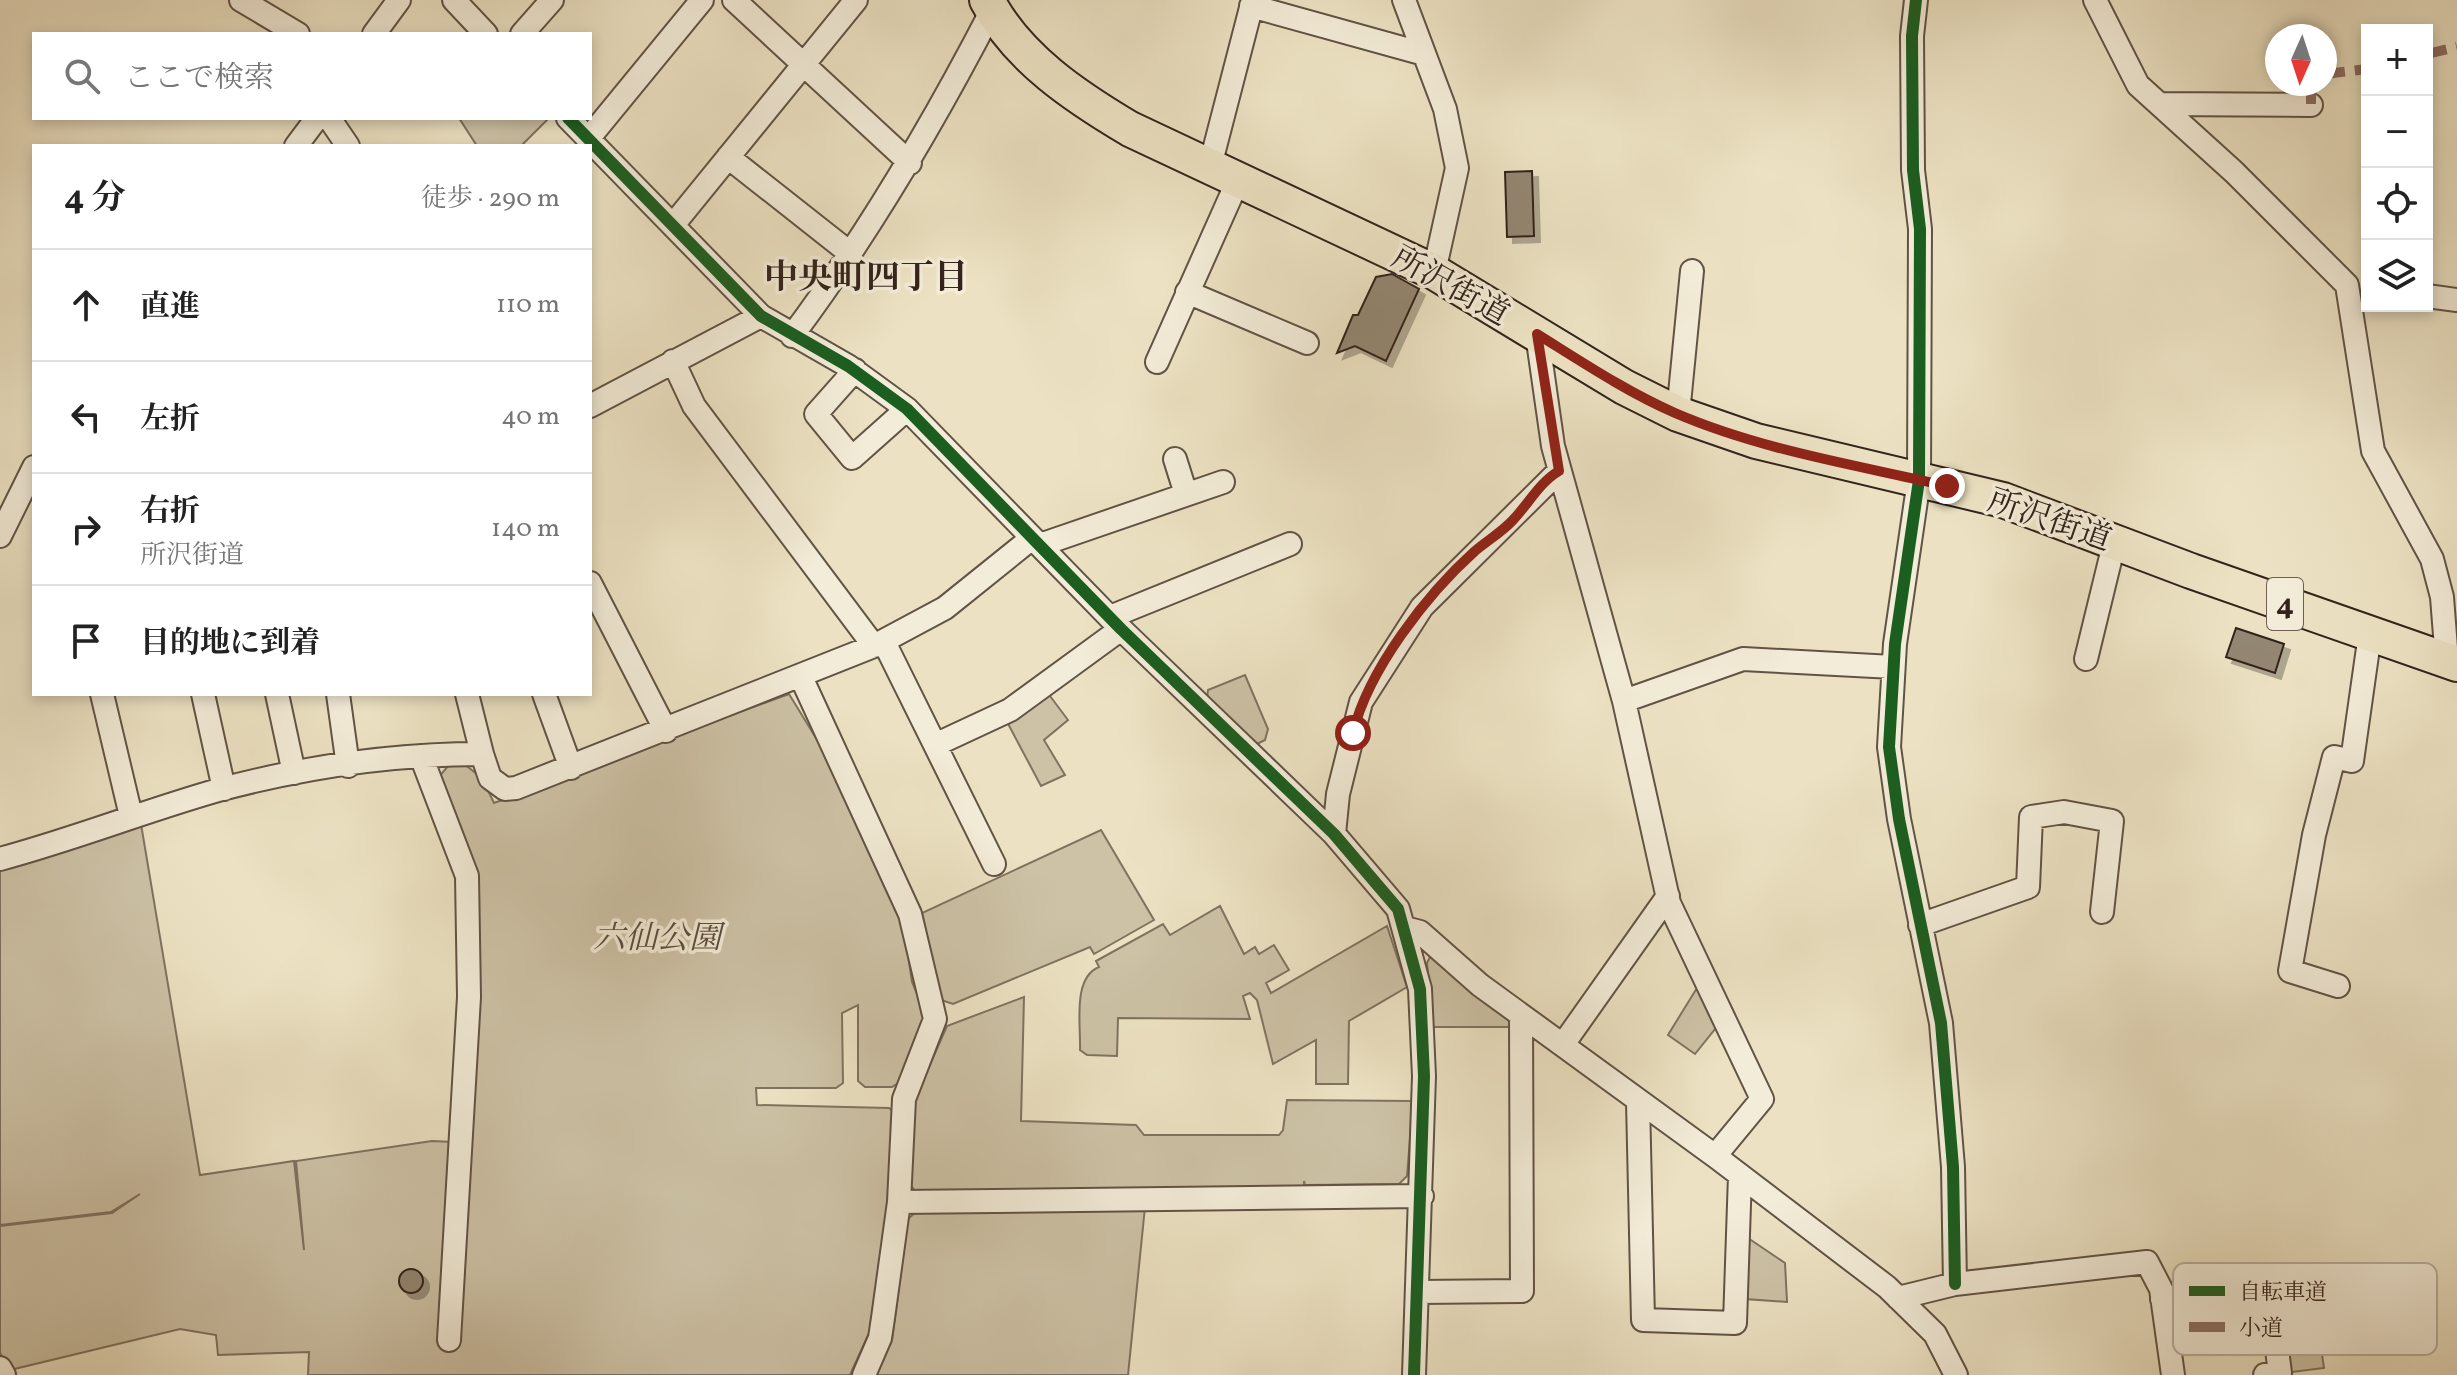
<!DOCTYPE html>
<html lang="ja">
<head>
<meta charset="utf-8">
<style>
  :root { --surface:#fff; --page:#f2f2f2; --text:#222; --muted:#767676; --line:#e0e0e0 }
  body { margin:0; font-family:Vollkorn,"Noto Serif JP",serif; background:var(--page); color:var(--text) }
  .controls { position:absolute; right:24px; top:24px; display:grid; overflow:hidden; border-radius:0px; box-shadow:0 4px 12px #0003 }
  .controls button { width:72px; height:72px; display:grid; place-items:center; padding:0; border:0; border-bottom:2px solid var(--line); background:var(--surface); color:var(--text); font:40px sans-serif }
  .compass { position:absolute; left:2265px; top:24px; width:72px; height:72px; border-radius:50%; background:var(--surface); box-shadow:0 4px 12px #0003; rotate:183deg }
  .stop { position:absolute; width:24px; height:24px; margin:-18px; border:6px solid #8f2418; border-radius:50%; background:#fff }
  .stop.end { background:#8f2418; border-color:#fff; box-shadow:0 2px 8px #0008 }
  .list { margin:0; padding:0; list-style:none }
  h2 { display:flex; justify-content:space-between; align-items:center; height:104px; margin:0; padding:0 32px; font-size:34px }
  h2 small { font-size:26px; font-weight:400; color:var(--muted) }
  .list li { display:grid; grid-template-columns:52px 1fr auto; gap:24px; align-items:center; box-sizing:border-box; height:112px; padding:0 32px; border-top:2px solid var(--line) }
  .list b { display:block; font-size:30px; white-space:nowrap }
  .list p { margin:0; font-size:26px; white-space:nowrap; color:var(--muted) }
  .list em { font-size:26px; font-style:normal; color:var(--muted) }
  .icon { flex:none; width:44px; height:44px; fill:none; stroke:currentColor; stroke-width:2; stroke-linecap:round; stroke-linejoin:round }
  .map { position:relative; flex:none; width:2457px; height:1375px; overflow:hidden }
  .search { position:absolute; background:var(--surface); box-shadow:0 4px 12px #0003; left:32px; top:32px; width:560px; height:88px; display:flex; align-items:center; gap:20px; box-sizing:border-box; padding:0 28px; border-radius:0px; color:var(--muted); font-size:30px }
  .panel { position:absolute; background:var(--surface); box-shadow:0 4px 12px #0003; left:32px; top:144px; width:560px; height:552px; border-radius:0px }
  .map>svg:first-child { display:block }
</style>
</head>
<body>
<div class="map">
<svg width="2457" height="1375" viewBox="0 0 2457 1375">
  <defs>
    <filter id="shadow"><feDropShadow dx="6" dy="6" stdDeviation="0" flood-color="#0004"/></filter>
  </defs>
  <rect width="100%" height="100%" fill="#ece2c3"/>
  <filter id="stains"><feTurbulence type="fractalNoise" baseFrequency=".0025" numOctaves="4"/><feColorMatrix values="0 0 0 0 .2 0 0 0 0 .09 0 0 0 0 .02 0 0 0 .5 -.17"/></filter>
  <radialGradient id="worn" r=".72"><stop offset=".6" stop-color="#630" stop-opacity="0"/><stop offset="1" stop-color="#630" stop-opacity=".3"/></radialGradient>
  <path fill="#cdc2a6" stroke="#807260" stroke-width="2" d="M459,118h90l-28,28h-44z
    M1245,675l23,54 -3,11 -10,5 -48,-46 1,-9z
    M1047,692l21,28 -24,20 21,35 -24,11 -36,-68z
    M789,694l57,93 56,128 10,67 16,37 -25,61 -11,7h-27l-7,-6v-76l-16,8 1,70 -7,5h-80l1,17 132,3 6,5 -7,104 -18,114 -20,44h-542l1,-23 -91,3 -2,-20 -36,-6 -170,41 -10,-17v-127l112,-13 28,-19 -29,18 -111,13v-359l141,-42 59,351 94,-14 10,89 -8,-89 136,-20 22,1 23,-212 -39,-152 10,-12 16,-2 18,14 12,25z
    M1101,830l53,90 -60,34 -4,-7 -137,57 -12,-4 -19,-87z
    M1220,906l24,48 11,-7 4,7 15,-9 15,25 -23,13 5,10 116,-67 20,61 -58,34 -1,63h-32v-44l-43,24 -16,-64 -7,-7 -7,3 7,23 -132,-1 -1,38 -30,-1 -7,-5c1,-25 -8,-72 19,-83l-3,-6 67,-37 7,11z
    M1430,957l74,57 9,13h-80l-6,-64z
    M1700,983l19,41 -24,30 -27,-19z
    M1024,997l-3,124 115,4 8,10h135l4,-5 4,-30 126,1 -6,75 -8,8 -94,1 -1,-4v7l-388,4 -7,-9 4,-80 34,-77z
    M1145,1207l-17,168h-252l16,-35 16,-121 9,-8z
    M1745,1236l40,27 2,39 -42,-3z
    M2317,1320l7,48 -41,5 -6,-48z"/>
  <path fill="#938672" stroke="#33231b" stroke-width="2" filter="url(#shadow)" d="M1532,171l2,65 -27,1 -2,-65z
    M1392,274l27,15 -33,72 -31,-15 -18,7 16,-38h5l18,-38z
    M2236,628l48,16 -9,29 -49,-16z
    M399 1281a12 12 0 1 1 24 0a12 12 0 1 1-24 0Z"/>
  <g fill="none" stroke-linecap="round" stroke-linejoin="round">
    <defs>
      <path id="minor" d="M241,0l57,34
        M454,0l32,34
        M734,0l176,163
        M1404,0l41,109 12,59 -23,104
        M1916,0l-4,36 1,134 7,59 -1,251 -24,164 -6,103 10,72 42,204 12,144 2,117
        M2095,0l43,85 96,87 113,113 26,166 59,108 10,38 5,64
        M1251,6l173,48
        M374,34l25,-34
        M522,34l30,-34
        M2159,104l152,1
        M329,118l19,28
        M568,118l193,198 87,50 59,43 214,220 213,205 64,75 22,80 4,87 -10,299
        M588,139l114,-139
        M296,146l21,-28
        M728,157l123,97
        M1210,166l43,-166
        M673,225l183,-225
        M1187,292l120,51
        M2427,296l30,4
        M1537,334l16,112 71,255 45,202 93,196 -47,57 172,131 48,47 21,41
        M792,336c77,-103 141,-212 200,-326
        M673,361l21,45 180,240
        M1157,362l82,-184
        M855,370l-39,44 36,44 55,-49
        M590,406l171,-90
        M1678,414l14,-143
        M1175,459l11,35
        M0,536l34,-69
        M1040,545l183,-63
        M590,583l76,148
        M1110,617l180,-73
        M884,642l110,222
        M2086,659l29,-119
        M801,677l109,237 25,105 -31,80 -5,103 -16,116 -3,20 -16,37
        M102,694l29,122
        M203,694l21,95
        M277,694l17,79
        M338,694l10,72
        M467,694l15,60
        M544,694l27,74
        M1624,701l119,-42 150,8
        M937,744l73,-34 111,-81
        M421,756l46,120 2,121 -20,343
        M1334,834l4,-40 23,-92 61,-95 137,-136
        M0,859c75,-20 147,-49 222,-70 83,-22 174,-35 260,-35l8,24 15,11 11,-1 358,-142 71,-38 87,-70
        M1920,925l108,-38 3,-70 33,-5 48,9 -10,91
        M1405,928l15,4 60,53 235,171
        M2338,986l-48,-15 24,-136 20,-78 18,4 18,-127
        M1564,1043l104,-147
        M1638,1102l5,218 92,3 5,-148
        M899,1202l523,-6
        M1418,1292l104,-1 -1,-276
        M1898,1298l57,-14 192,-22 14,27 12,86
        M2162,1299l106,-19 12,93 -15,2
        M0,1368l4,7"/>
      <path id="primary" d="M987,0c30,58 89,97 143,129l304,143 190,115 54,27 78,27 247,59 188,71 266,93"/>
    </defs>
    <use href="#minor" stroke="#615345" stroke-width="26"/>
    <use href="#primary" stroke="#33231b" stroke-width="38"/>
    <use href="#minor" stroke="#f3ecd8" stroke-width="22"/>
    <use href="#primary" stroke="#ece2c3" stroke-width="34"/>
    <path stroke="#8d6e63" stroke-width="10" stroke-dasharray="20 10" stroke-linecap="butt" d="M2427,54l30,-7
      M2325,74l42,-5
      M2311,84v21"/>
    <defs>
      <path id="cycleway" d="M1916,0l-4,36 1,134 7,59 -1,251 -24,164 -6,103 10,72 42,204 12,144 2,117
        M568,118l193,198 87,50 59,43 214,220 213,205 64,75 22,80 4,87 -10,299"/>
    </defs>
    <use href="#cycleway" stroke="#f3ecd8" stroke-width="17"/>
    <use href="#cycleway" stroke="#1b5e20" stroke-width="12"/>
  </g>
  <g fill="none" stroke-linecap="round" stroke-linejoin="round">
    <path stroke="#8f2418" stroke-width="10" d="M1353,733c15,-63 74,-139 122,-182 13,-11 27,-19 38,-31 16,-17 27,-38 46,-49l-22,-137c45,28 90,58 138,79 86,37 181,52 272,73"/>
  </g>
  <g text-anchor="middle" stroke-width="7" stroke-linejoin="round" paint-order="stroke">
    <rect fill="#f3ecd8" stroke="#6d5f54" stroke-width="2" x="2267" y="578" width="36" height="52" rx="6"/>
    <g font-size="30" font-weight="bold" fill="#33231b">
      <text x="2285" y="614">4</text>
    </g>
    <g font-size="32" fill="#33231b" stroke="#f3ecd8">
      <text transform="translate(1451 285) rotate(29)" y="11">所沢街道</text>
      <text transform="translate(2050 519) rotate(19)" y="11">所沢街道</text>
    </g>
    <g font-size="32" font-style="italic" fill="#5a4b3e" stroke="#f3ecd8">
      <text x="657" y="948">六仙公園</text>
    </g>
    <g font-size="34" font-weight="bold" fill="#33231b" stroke="#f3ecd8">
      <text x="866" y="288">中央町四丁目</text>
    </g>
  </g>
  <rect x="2173" y="1263" width="264" height="92" rx="12" fill="#f3ecd8" stroke="#b9b09f" stroke-width="2"/>
  <rect x="2189" y="1286" width="36" height="10" fill="#1b5e20"/>
  <rect x="2189" y="1322" width="36" height="10" fill="#8d6e63"/>
  <g font-size="22" fill="#33231b">
    <text x="2239" y="1299">自転車道</text>
    <text x="2239" y="1335">小道</text>
  </g>
  <rect width="100%" height="100%" filter="url(#stains)"/>
  <rect width="100%" height="100%" fill="url(#worn)"/>
</svg>
<div class="controls">
<button>+</button>
<button>−</button>
<button><svg class="icon" aria-label="locate" viewBox="0 0 24 24"><circle cx="12" cy="12" r="6"/><path d="M12 2v4M12 18v4M2 12h4M18 12h4"/></svg></button>
<button><svg class="icon" aria-label="layers" viewBox="0 0 24 24"><path d="M12 4l9 5-9 5-9-5zM3 14l9 5 9-5"/></svg></button>
</div>
<svg class="compass" viewBox="-18 -18 36 36"><path d="M0-13l5 13h-10z" fill="#e53935"/><path d="M0 13l5-13h-10z" fill="#767676"/></svg>
<div class="stop" style="left:1353px;top:733px"></div>
<div class="stop end" style="left:1947px;top:486px"></div>
<div class="search"><svg class="icon" aria-label="search" viewBox="0 0 24 24"><circle cx="10" cy="10" r="6"/><path d="M15 15l6 6"/></svg>ここで検索</div>
<section class="panel">
<h2>4 分<small>徒歩 · 290 m</small></h2>
<ul class="list">
<li><svg class="icon" aria-label="ahead" viewBox="0 0 24 24"><path d="M12 20V5M6 11l6-6 6 6"/></svg><div><b>直進</b></div><em>110 m</em></li>
<li><svg class="icon" aria-label="left" viewBox="0 0 24 24"><path d="M17 20v-9H6M10 6l-5 5 5 5"/></svg><div><b>左折</b></div><em>40 m</em></li>
<li><svg class="icon" aria-label="right" viewBox="0 0 24 24"><path d="M7 20v-9h11M14 6l5 5-5 5"/></svg><div><b>右折</b><p>所沢街道</p></div><em>140 m</em></li>
<li><svg class="icon" aria-label="arrive" viewBox="0 0 24 24"><path d="M6 21V4h12l-3 4 3 4H6"/></svg><div><b>目的地に到着</b></div></li>
</ul>
</section>
</div>
</body>
</html>
